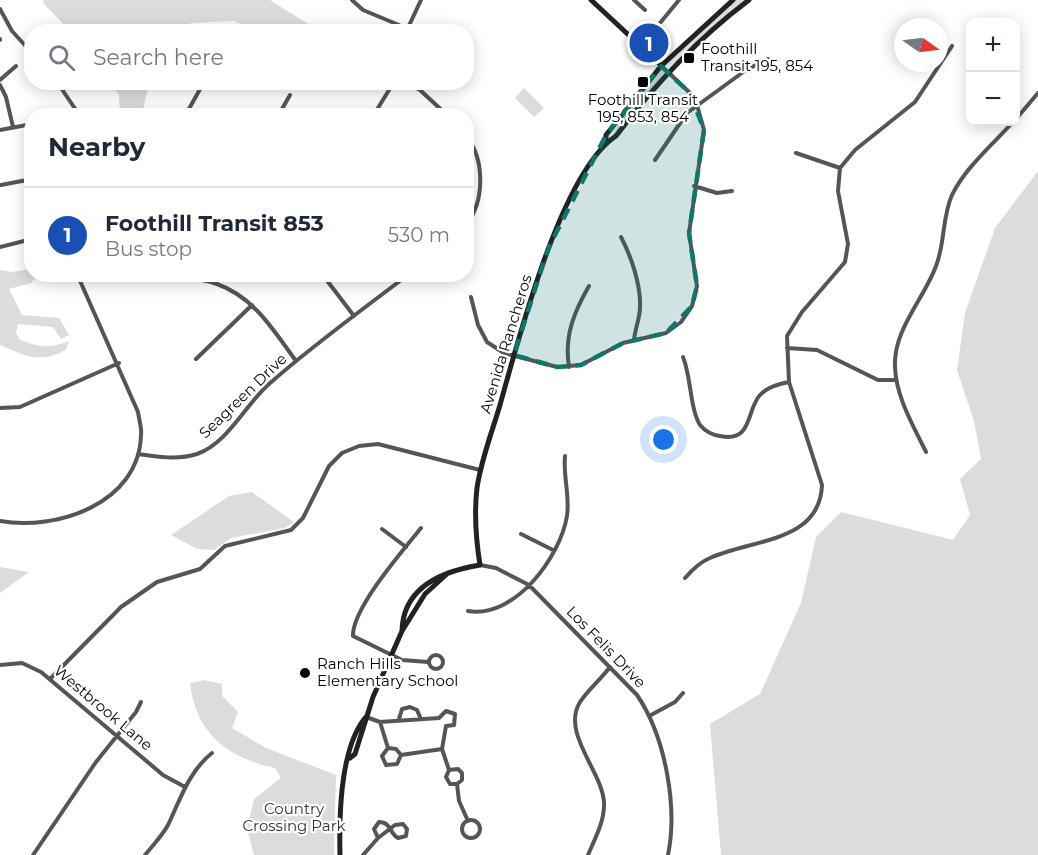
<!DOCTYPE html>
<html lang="en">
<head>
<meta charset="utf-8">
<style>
  :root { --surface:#fff; --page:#f6f6f7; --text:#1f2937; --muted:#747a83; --line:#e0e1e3; --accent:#0f766e }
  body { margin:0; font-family:Montserrat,sans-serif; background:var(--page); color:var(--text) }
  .controls { position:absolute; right:18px; top:18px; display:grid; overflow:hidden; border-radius:12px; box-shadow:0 3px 15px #0003 }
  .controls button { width:54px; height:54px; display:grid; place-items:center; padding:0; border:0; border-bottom:2px solid var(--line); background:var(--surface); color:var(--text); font:30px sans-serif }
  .compass { position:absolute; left:894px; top:18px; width:54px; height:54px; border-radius:50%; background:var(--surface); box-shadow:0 3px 15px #0003; rotate:104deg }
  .you { position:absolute; left:664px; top:440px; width:21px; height:21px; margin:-15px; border:4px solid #fff; border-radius:50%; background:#1a73e8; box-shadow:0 0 0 9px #1a73e833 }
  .badge { display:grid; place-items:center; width:39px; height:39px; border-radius:50%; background:var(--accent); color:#fff; font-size:20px; font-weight:700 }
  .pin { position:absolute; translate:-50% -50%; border:3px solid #fff; box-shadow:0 2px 6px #0006 }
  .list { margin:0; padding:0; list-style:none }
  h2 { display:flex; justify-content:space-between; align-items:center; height:78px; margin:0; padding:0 24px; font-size:26px }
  h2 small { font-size:20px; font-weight:400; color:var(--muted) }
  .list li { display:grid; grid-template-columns:39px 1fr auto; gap:18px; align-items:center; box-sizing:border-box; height:96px; padding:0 24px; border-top:2px solid var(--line) }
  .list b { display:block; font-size:22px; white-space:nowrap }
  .list p { margin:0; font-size:20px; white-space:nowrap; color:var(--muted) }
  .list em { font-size:20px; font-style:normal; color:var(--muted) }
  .icon { flex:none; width:33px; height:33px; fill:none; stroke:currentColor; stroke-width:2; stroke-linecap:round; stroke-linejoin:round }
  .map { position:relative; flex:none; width:1038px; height:855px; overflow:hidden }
  .search { position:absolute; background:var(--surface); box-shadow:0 3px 15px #0003; left:24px; top:24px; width:450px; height:66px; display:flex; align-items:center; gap:15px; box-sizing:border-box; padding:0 21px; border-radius:24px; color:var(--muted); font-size:22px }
  .panel { position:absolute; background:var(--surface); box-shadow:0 3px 15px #0003; left:24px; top:108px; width:450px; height:174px; border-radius:24px }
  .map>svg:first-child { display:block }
</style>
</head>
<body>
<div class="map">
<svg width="1038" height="855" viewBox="0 0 1038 855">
  <rect width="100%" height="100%" fill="#fff"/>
  <path fill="#dcdcdc" d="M43,0h227l49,31h-65l-20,-10 -43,2 -10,8h-111l-26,-27z
    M734,0h14l-56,45 -25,25 -4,-4z
    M661,67l5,5 -55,66 12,-20z
    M110,83h39l-7,32h-22l-1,-20z
    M524,88l20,20 -10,9 -19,-19z
    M1038,171v684h-317l-11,-131 50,-30 41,-91 15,-66 25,-25 112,28 17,-25 -10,-36 21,-20 -7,-38 -17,-51 8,-57 30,-85z
    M31,269l1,5 6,1 -7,8 -22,6 13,26 37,3 10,17 -8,4 -8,-12 -35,-3 -2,9 4,7c20,7 29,9 49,1l-3,9c-28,14 -39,6 -66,-5v-75l12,2z
    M252,492l42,30 -9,6 -54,10 -17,12 -17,-1 -26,-14 58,-39z
    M0,567l29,5 -29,21z
    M205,680l17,4v12l16,16 -6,16 34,20 70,27 -2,80h-80l-7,-27 7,-29 27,-21 -6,-10c-47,-10 -79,-34 -85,-85z"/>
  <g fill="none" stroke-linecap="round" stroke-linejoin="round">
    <path stroke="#555" stroke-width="4" d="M352,0l11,10 43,18
      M634,0l11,10
      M0,9l12,22 20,22
      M406,32l15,-32
      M651,34l28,-34
      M0,40v-1
      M0,80l16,-14
      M57,82l23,34
      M405,82l15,8 28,26
      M0,85l6,12 7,30
      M185,116l19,-34
      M278,116l12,-21
      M373,116l21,-34
      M1016,119l22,-26
      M0,130l32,-6
      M466,136c19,23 19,65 0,89
      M796,153l44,15
      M655,160l32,-47 59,-43 22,-11
      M28,180l4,12
      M1,185l31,-6
      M694,186l23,7 15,-2
      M621,237c10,19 20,48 19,70 0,11 -5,22 -6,33
      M0,247l32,-8
      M171,274c15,3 31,5 46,10 37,13 57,47 79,77
      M322,274l32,42
      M471,297l7,28 9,17 17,11 53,14 24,-2 42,-22 43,-10 15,-11 11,-16 5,-20 -8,-53 15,-103 -7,-25 -7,-12 -22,-21
      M787,348l30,2 61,30h18
      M683,357c8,19 7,52 17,68 5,6 13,10 20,11 33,7 26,-26 40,-41 7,-8 18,-11 29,-13
      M196,359l56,-54
      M569,367c-5,-31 5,-55 20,-81
      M0,408l20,-1 99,-44
      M926,452c-13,-27 -30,-55 -31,-85 -2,-37 29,-68 41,-101 9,-22 6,-49 16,-71 13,-27 41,-51 61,-73
      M138,454c19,3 40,6 59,0 31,-11 48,-49 72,-70 44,-39 93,-74 140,-110
      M0,521c56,10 139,-17 141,-86 1,-7 -2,-15 -3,-23l-61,-138
      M421,528c-18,22 -69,81 -68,108l49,24 26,2
      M382,529l24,18
      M521,534l32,16
      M480,565l16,3 33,17 108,110c28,41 41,111 31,160
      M685,578c7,-8 15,-16 25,-20 41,-19 110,-15 112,-73l-33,-103 -2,-46 15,-24 43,-50 3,-18 -10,-53 2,-23 15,-18 60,-48 37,-56
      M468,611c46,8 92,-53 99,-95 3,-20 -4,-40 -2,-60
      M429 662a7 7 0 1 1 14 0a7 7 0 1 1-14 0Z
      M0,665l22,-2 19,9 122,103 22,12
      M50,679l71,-72 36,-25 43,-13 25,-23 66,-16 12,-12 26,-52 13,-13 17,-7 19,-2 102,26
      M651,715l24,-13 8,-9
      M366,717l14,5 59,-4
      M439,718l7,-7 9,3 -1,11 -8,1
      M399,719l3,-10 8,-2 7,3 3,7
      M380,722l8,26
      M446,726l-4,23 7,21 -3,7 4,7h7
      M388,748l-6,8 4,9 11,-1 4,-9
      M388,748l8,1 5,6
      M401,755l41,-6
      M449,770l9,-1 4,4v7l-5,4 2,17 9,20
      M462 829a9 9 0 1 1 18 0a9 9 0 1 1-18 0Z
      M33,855l63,-93 40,-50 5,-10
      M145,855c8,-10 17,-19 23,-30 12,-25 21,-54 44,-72
      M363,855l15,-17 17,-13 8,-1 4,5 -1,7 -8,2c-9,-5 -7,-16 -19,-16l-5,7 4,9
      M588,855c7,-17 17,-34 16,-53 -2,-31 -43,-69 -24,-100 8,-12 21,-23 30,-35"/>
    <path stroke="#222" stroke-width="5" d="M591,0l71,66
      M606,143v-8l55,-69 72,-66
      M402,631c1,-44 41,-60 78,-66 -4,-25 -6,-51 -3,-77 4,-28 15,-56 23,-83 18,-64 61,-233 116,-269 39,-52 81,-97 133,-136
      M350,758l5,-4 18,-57 29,-66 23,-37 23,-21
      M340,855c-1,-40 0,-106 25,-137"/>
  </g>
  <path fill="#0f766e" fill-opacity="0.2" stroke="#0f766e" stroke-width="4.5" stroke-dasharray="12 8" stroke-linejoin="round" d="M661,66l29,27 14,37 -15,103 8,53 -5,20 -26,27 -43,10 -42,22 -24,2 -43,-12 34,-106 58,-114z"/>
  <g fill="#000" stroke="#fff" stroke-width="2">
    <rect x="683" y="52" width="12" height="12" rx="3"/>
    <rect x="637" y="76" width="12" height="12" rx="3"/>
    <circle cx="305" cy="673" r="6"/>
  </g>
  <g text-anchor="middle" stroke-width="4.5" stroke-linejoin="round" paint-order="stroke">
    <g font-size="15" fill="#000" stroke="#fff" text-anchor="start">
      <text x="701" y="54">Foothill<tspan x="701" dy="17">Transit 195, 854</tspan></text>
      <text x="643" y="105" text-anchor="middle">Foothill Transit<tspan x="643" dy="17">195, 853, 854</tspan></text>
      <text x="317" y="669">Ranch Hills<tspan x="317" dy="17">Elementary School</tspan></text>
    </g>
    <g font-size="15" fill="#000" stroke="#fff">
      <text transform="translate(506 344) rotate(-73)" y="5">Avenida Rancheros</text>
      <text transform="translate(243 396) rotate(-44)" y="5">Seagreen Drive</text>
      <text transform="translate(606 647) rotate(46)" y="5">Los Felis Drive</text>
      <text transform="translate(103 708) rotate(40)" y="5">Westbrook Lane</text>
    </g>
    <g font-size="15" fill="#333" stroke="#fff">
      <text x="294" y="814">Country<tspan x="294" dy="17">Crossing Park</tspan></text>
    </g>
  </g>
</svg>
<div class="controls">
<button>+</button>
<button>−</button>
</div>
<svg class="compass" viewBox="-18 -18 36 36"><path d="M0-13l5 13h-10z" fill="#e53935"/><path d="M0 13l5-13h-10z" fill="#747a83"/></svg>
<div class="you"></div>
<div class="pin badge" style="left:649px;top:43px;background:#1a4fb4">1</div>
<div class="search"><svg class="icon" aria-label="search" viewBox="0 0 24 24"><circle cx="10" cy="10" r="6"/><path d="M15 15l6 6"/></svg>Search here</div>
<section class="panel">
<h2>Nearby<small></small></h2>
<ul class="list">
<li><span class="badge" style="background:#1a4fb4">1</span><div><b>Foothill Transit 853</b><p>Bus stop</p></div><em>530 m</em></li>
</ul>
</section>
</div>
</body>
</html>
